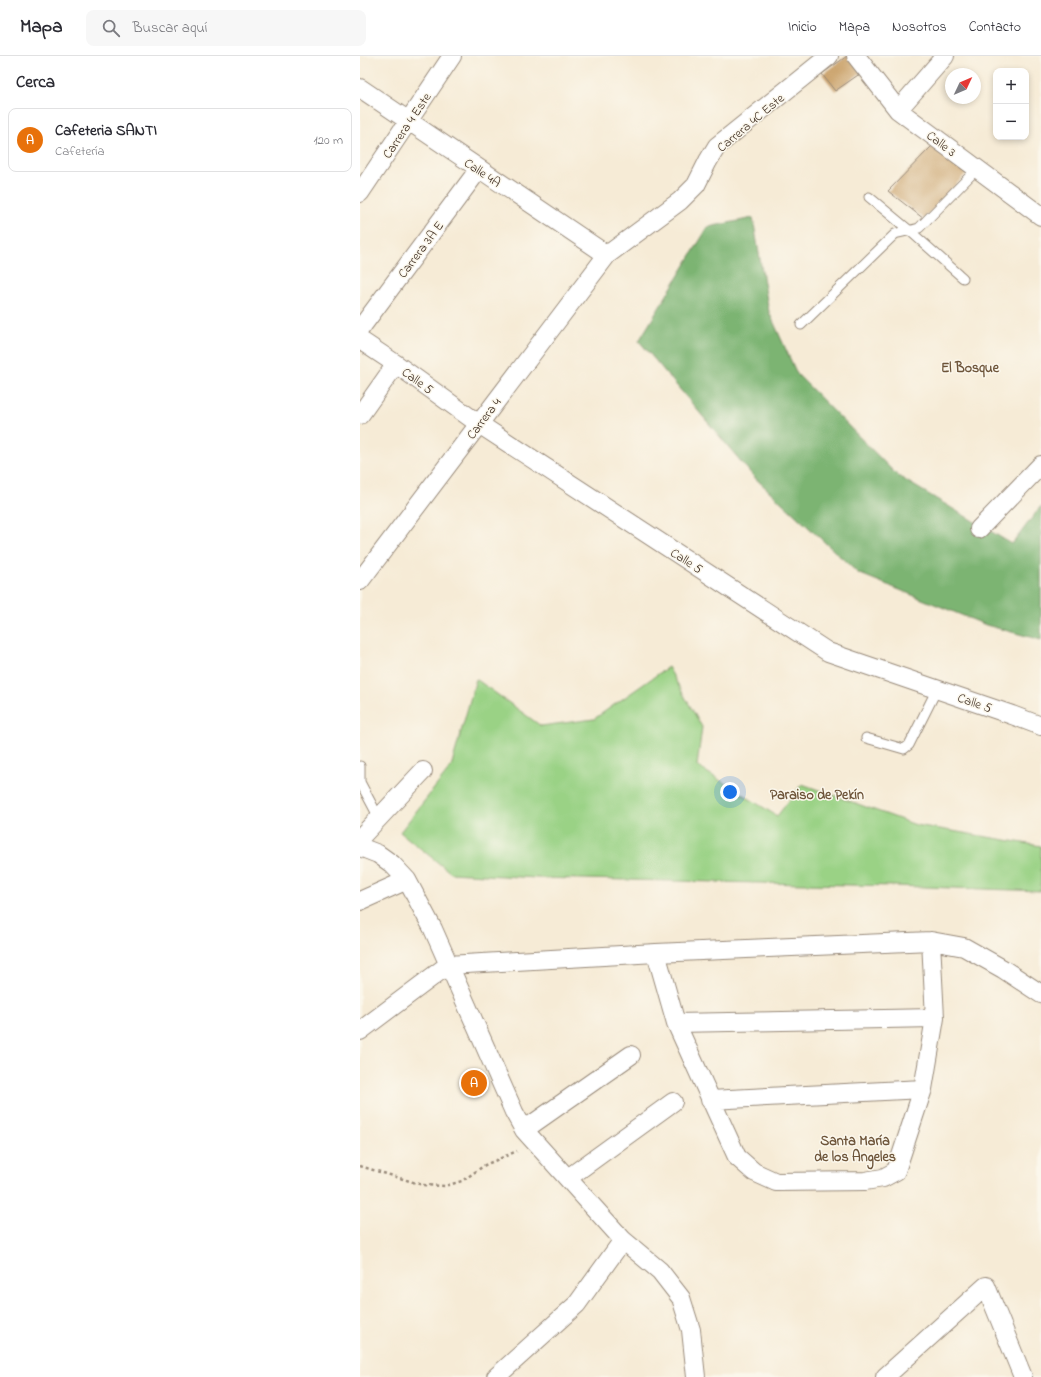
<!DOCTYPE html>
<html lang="es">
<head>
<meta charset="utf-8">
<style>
  :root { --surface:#fff; --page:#f7f7f7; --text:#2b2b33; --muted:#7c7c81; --line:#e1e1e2; --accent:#ea580c }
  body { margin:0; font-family:"Indie Flower",sans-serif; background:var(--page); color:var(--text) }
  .controls { position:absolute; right:12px; top:12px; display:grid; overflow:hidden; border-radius:8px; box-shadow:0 2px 6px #0003 }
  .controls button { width:36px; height:36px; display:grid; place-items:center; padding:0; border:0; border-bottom:1px solid var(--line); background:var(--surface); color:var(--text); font:20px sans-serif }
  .compass { position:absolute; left:585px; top:12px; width:36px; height:36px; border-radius:50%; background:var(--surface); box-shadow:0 2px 6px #0003; rotate:46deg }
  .you { position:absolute; left:370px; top:736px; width:14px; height:14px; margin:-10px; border:3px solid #fff; border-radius:50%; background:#1a73e8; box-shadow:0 0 0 6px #1a73e833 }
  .badge { display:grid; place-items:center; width:26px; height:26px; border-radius:50%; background:var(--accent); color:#fff; font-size:13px; font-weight:700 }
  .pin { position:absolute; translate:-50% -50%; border:2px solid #fff; box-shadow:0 1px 4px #0006 }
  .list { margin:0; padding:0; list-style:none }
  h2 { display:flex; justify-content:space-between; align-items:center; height:52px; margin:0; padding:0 16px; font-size:17px }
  h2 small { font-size:13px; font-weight:400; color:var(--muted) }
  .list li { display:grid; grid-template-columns:26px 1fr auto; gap:12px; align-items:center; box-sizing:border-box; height:64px; margin:0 8px 8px; padding:0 8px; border:1px solid var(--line); border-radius:8px }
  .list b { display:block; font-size:15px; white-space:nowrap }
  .list p { margin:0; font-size:13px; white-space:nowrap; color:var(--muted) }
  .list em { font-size:13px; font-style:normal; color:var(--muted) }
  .icon { flex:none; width:22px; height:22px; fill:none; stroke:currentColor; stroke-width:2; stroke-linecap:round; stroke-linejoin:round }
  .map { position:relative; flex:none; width:681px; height:1321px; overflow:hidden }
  header { display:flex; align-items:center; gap:24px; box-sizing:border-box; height:56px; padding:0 20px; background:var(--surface); border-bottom:1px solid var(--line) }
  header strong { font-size:19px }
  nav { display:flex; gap:22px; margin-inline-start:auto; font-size:14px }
  .search { width:280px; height:36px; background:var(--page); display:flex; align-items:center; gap:10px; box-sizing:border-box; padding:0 14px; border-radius:8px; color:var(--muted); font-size:15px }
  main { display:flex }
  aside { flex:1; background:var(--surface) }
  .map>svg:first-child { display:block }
</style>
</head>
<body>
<header>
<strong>Mapa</strong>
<div class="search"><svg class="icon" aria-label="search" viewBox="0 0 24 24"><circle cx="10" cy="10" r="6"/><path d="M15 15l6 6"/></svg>Buscar aquí</div>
<nav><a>Inicio</a><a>Mapa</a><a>Nosotros</a><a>Contacto</a></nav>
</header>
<main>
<aside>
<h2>Cerca<small></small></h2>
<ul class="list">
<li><span class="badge" style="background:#e8710a">A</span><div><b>Cafeteria SANTI</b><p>Cafetería</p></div><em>120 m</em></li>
</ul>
</aside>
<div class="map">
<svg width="681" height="1321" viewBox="0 0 681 1321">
  <rect width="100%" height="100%" fill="#fbf7ec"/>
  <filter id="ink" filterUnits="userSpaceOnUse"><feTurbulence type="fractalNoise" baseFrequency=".025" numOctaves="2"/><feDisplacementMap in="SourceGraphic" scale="8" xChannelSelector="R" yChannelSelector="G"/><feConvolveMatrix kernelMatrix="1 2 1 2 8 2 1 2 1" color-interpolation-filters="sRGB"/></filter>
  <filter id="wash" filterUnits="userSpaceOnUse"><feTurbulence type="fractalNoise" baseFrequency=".012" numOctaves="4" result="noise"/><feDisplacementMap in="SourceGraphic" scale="16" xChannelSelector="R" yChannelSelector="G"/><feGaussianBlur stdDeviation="0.9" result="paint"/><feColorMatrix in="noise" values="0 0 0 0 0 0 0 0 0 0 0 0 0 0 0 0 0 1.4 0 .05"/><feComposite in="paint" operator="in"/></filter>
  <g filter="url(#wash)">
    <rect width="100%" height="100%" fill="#f6ebd6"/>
    <path fill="#9ad285" stroke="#6a7e52" d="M308,611l34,60 -5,39 80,50 25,-32 114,41 125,21v45l-146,-5 -358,-8 -86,-5 -51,-41 51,-65 25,-88 65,47 53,-7z"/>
    <path fill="#7bb472" stroke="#5b6f48" d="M393,162l16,94 28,62 101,102 114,68 29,-38v134l-55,-15 -128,-52 -104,-96 -115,-136 69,-114z"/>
    <g id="blocks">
      <path fill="#caa26b" d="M487,0h3l11,17 -26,18 -13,-17z
        M572,90l35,27 -43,46 -36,-28z"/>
    </g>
  </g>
  <g filter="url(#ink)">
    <use href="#blocks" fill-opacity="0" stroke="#988a7a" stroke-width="1"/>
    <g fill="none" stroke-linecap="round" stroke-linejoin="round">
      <defs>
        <path id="service" d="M509,141l41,34 53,47
          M441,269l94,-91c8,-3 16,-3 24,-6l58,-59
          M506,682l38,11 5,-4 28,-56
          M0,710v16l19,36"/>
        <path id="minor" d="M496,0l42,54 143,106
          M0,32l247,167
          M538,54l47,-54
          M0,137l92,-137
          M0,273l119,-160
          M0,284l36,24 83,60 349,228 184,63 29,11
          M0,359l36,-51
          M619,473l62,-64
          M0,525l247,-326 73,-54 16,-16 12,-24 9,-15 112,-90
          M0,782l63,-67
          M0,791l18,7 14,10 15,16 26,49 81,183 10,18 99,110 37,31 21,27 10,32 5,47
          M0,845l47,-21
          M296,897l20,70 61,134 17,15 22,10 89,-1 18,-3 13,-7 27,-82 12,-71 -4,-77
          M316,967l259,-5
          M0,975l88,-66 208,-12 275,-12 33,6 39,22 38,25
          M350,1044l213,-11
          M164,1074l107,-75
          M208,1122l105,-76
          M136,1321l81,-73 46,-64
          M525,1321l101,-91 37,91"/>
      </defs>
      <use href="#service" stroke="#988a7a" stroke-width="11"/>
      <use href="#minor" stroke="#988a7a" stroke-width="20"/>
      <path stroke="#988a7a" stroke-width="2.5" stroke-dasharray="3 3" stroke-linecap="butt" d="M0,1110l63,19 22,1 17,-5 23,-16 32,-14"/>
      <use href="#service" stroke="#fff" stroke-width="9"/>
      <use href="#minor" stroke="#fff" stroke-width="18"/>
    </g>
  </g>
  <g text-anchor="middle" stroke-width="3" stroke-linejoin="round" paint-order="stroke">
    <g font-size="13" fill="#3b2a1e" stroke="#fbf7ec">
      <text transform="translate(390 66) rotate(-40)" y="5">Carrera 4C Este</text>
      <text transform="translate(46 69) rotate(-56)" y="5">Carrera 4 Este</text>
      <text transform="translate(582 87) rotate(37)" y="5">Calle 3</text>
      <text transform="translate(123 116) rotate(34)" y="5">Calle 4A</text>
      <text transform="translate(60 193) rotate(-53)" y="5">Carrera 3A E</text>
      <text transform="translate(58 324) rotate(36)" y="5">Calle 5</text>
      <text transform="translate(123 362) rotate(-53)" y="5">Carrera 4</text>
      <text transform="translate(327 504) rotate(33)" y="5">Calle 5</text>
      <text transform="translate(615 646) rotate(19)" y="5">Calle 5</text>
    </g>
    <g font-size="14" font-weight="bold" fill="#6d5439" stroke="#fbf7ec">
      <text x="610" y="316">El Bosque</text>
      <text x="457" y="743">Paraiso de Pekín</text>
      <text x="495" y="1089">Santa María<tspan x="495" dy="16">de los Angeles</tspan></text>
    </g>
  </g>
</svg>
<div class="controls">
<button>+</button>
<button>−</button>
</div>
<svg class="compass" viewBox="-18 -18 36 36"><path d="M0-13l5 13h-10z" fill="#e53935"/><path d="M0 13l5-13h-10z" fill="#7c7c81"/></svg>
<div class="you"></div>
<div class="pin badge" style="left:114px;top:1027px;background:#e8710a">A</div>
</div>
</main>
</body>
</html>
